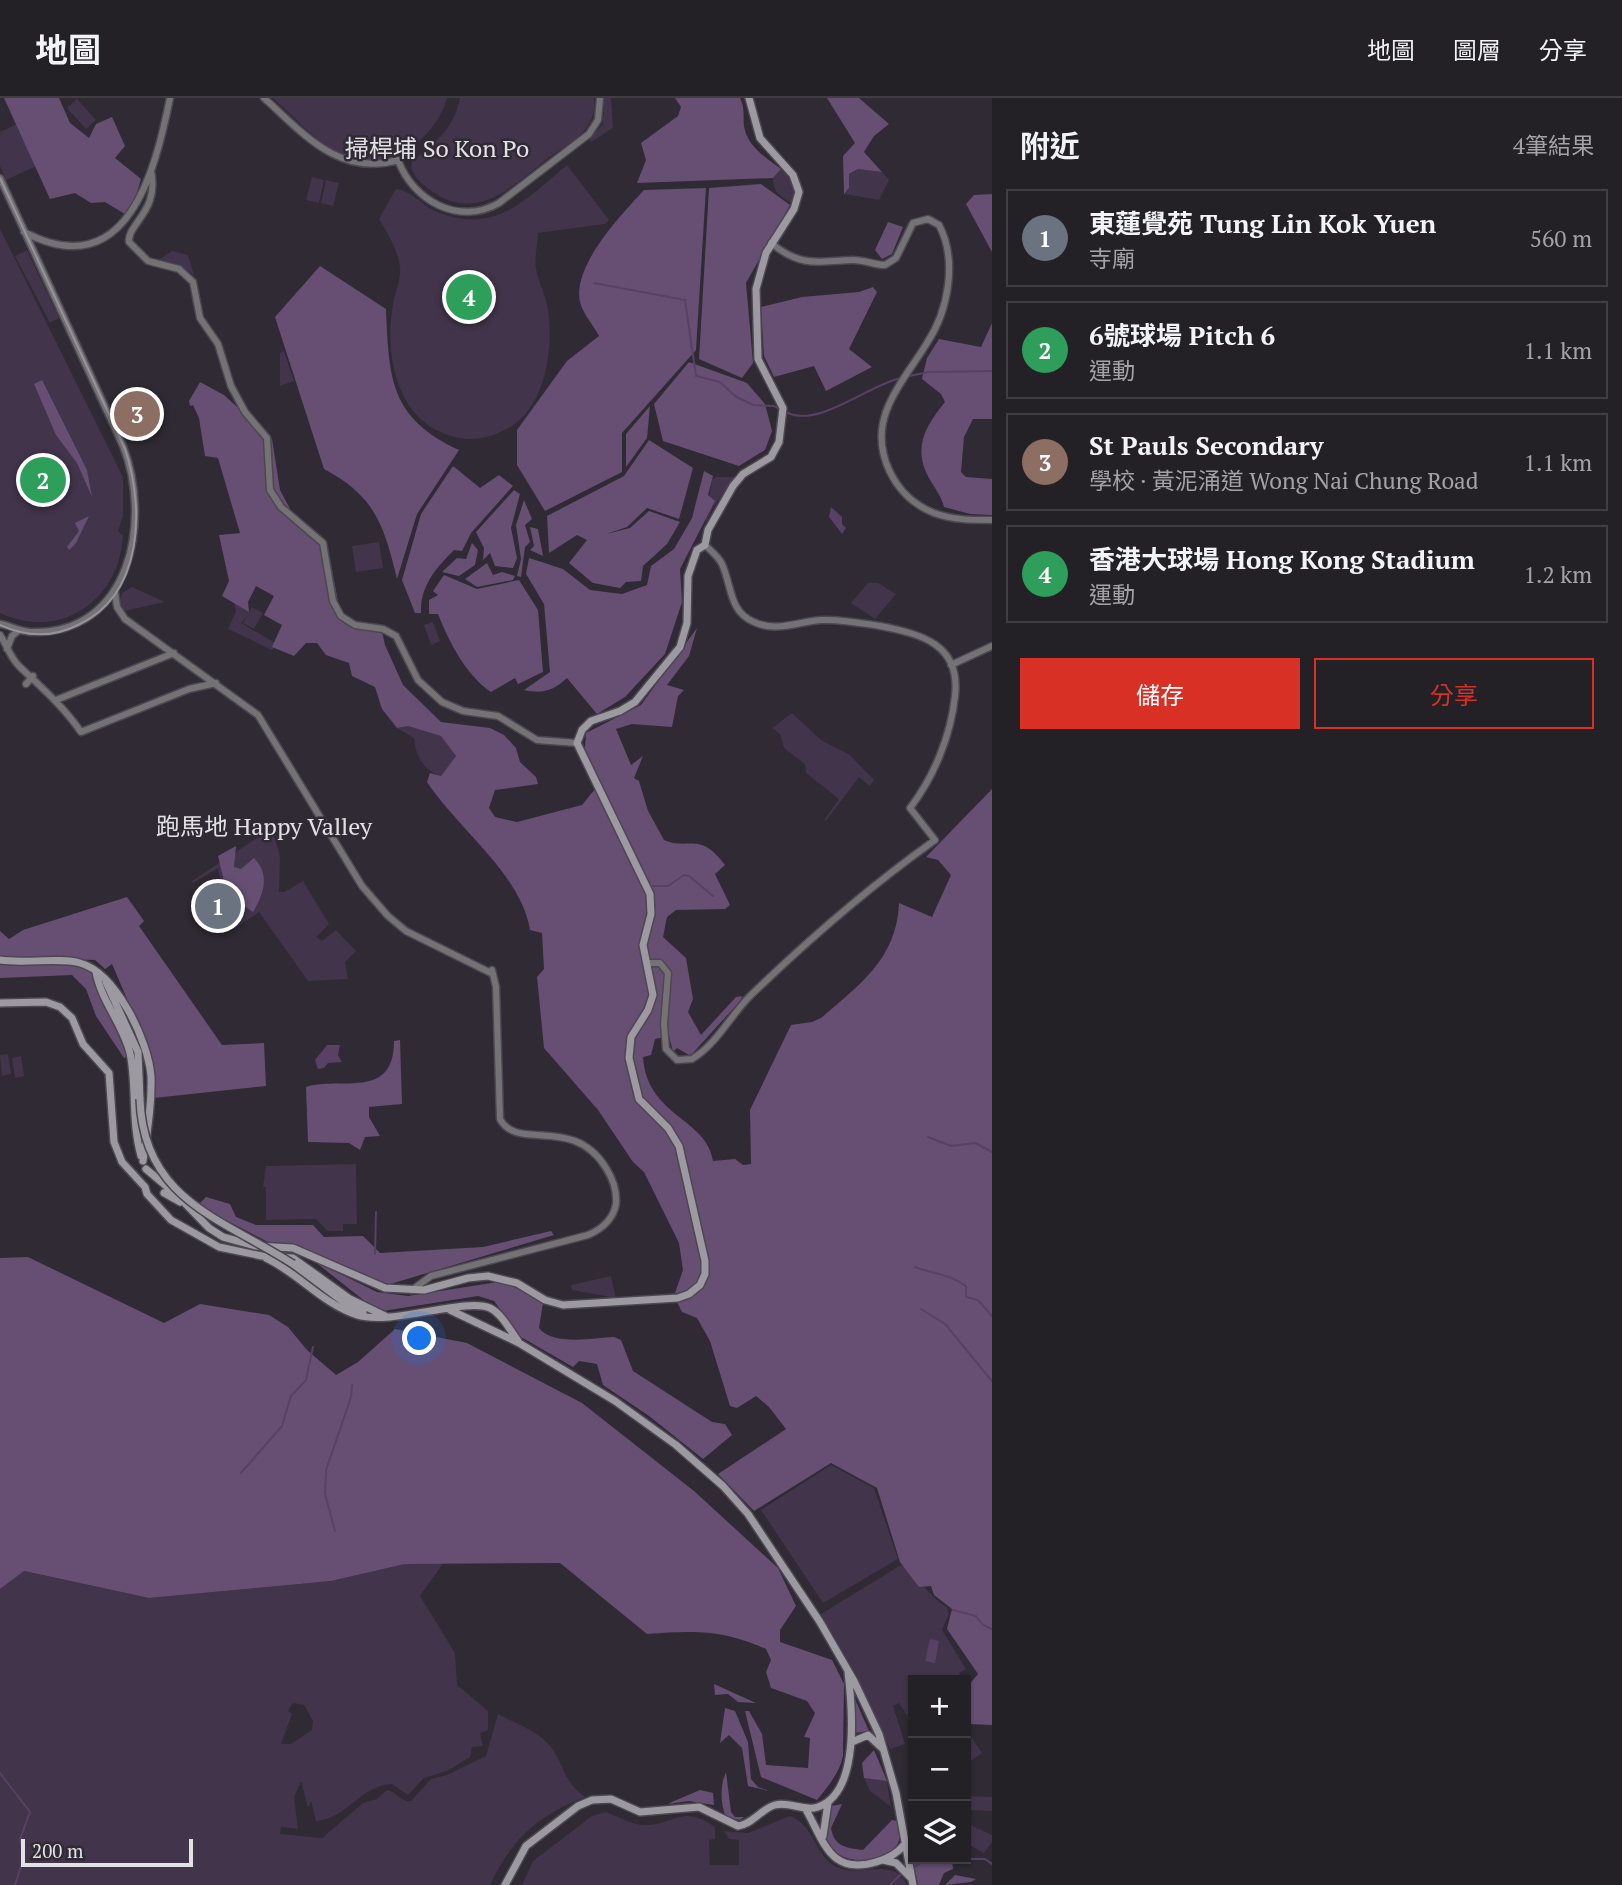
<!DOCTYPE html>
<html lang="zh-TW">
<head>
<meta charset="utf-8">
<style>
  :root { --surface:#232026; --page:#2f2d32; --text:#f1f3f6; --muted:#a3a3a7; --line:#403e43; --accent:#d93025 }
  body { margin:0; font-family:"PT Serif","Noto Sans TC",serif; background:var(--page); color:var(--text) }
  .controls { position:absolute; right:21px; bottom:21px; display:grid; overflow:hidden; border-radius:0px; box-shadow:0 2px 5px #0004 }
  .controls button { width:63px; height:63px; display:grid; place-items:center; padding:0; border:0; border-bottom:2px solid var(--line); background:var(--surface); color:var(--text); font:35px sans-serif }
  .scale { position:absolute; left:21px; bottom:18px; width:172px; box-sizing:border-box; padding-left:7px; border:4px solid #e3e0e6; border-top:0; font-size:19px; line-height:24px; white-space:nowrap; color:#e3e0e6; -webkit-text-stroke:5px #2f2a33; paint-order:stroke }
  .you { position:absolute; left:420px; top:1241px; width:24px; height:24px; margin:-18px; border:5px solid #fff; border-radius:50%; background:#1a73e8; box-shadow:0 0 0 10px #1a73e833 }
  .badge { display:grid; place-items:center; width:46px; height:46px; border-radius:50%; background:var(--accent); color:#fff; font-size:23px; font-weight:700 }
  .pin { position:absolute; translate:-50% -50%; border:4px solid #fff; box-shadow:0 2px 7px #0006 }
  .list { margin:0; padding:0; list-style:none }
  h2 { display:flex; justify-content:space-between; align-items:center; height:91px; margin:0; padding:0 28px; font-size:30px }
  h2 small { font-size:23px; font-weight:400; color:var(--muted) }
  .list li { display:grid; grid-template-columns:46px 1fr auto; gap:21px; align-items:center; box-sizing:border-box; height:98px; margin:0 14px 14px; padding:0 14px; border:2px solid var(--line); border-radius:0px }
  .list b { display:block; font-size:26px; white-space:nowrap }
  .list p { margin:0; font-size:23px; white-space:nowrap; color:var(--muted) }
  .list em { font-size:23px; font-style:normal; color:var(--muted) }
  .actions { display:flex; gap:14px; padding:21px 28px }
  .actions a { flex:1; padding:16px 0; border:2px solid var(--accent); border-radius:0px; text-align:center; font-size:24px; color:var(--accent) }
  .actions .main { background:var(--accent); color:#fff }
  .icon { flex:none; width:38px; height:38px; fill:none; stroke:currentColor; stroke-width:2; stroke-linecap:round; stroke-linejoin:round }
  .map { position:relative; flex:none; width:992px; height:1787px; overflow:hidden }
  header { display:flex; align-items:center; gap:42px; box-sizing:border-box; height:98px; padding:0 35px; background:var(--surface); border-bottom:2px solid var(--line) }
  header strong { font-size:33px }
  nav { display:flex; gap:38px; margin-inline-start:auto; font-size:24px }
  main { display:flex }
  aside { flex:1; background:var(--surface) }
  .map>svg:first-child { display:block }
</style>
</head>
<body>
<header>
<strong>地圖</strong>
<nav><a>地圖</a><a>圖層</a><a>分享</a></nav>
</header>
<main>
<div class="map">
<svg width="992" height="1787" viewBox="0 0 992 1787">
  <rect width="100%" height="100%" fill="#2f2a33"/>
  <path fill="#42344a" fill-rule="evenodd" d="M273,0h174c-11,42 -63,79 -107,56 -25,-14 -46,-37 -67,-56z
    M460,0h134c1,9 0,18 -5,26 -8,14 -27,24 -41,34 -32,26 -69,64 -112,36 -11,-7 -20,-14 -25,-26l1,-7c24,-18 42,-33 48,-63z
    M604,0h7l2,30 -22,14 -2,-3 14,-15z
    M77,1l19,21 -10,9 -19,-21z
    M17,26l19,42 -30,14 -6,-14v-34z
    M567,67l42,55 -4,4 -67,9c0,11 -4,25 -2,36 3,14 10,27 12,41 6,36 -2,90 -32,113 -19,14 -42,20 -65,13 -55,-15 -67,-82 -58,-132 2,-12 8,-24 7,-37 -2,-17 -12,-33 -21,-48l17,-30c12,0 26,15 37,21 60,27 91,-9 134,-45z
    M781,71c12,12 16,19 13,35 -13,-6 -21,-11 -21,-26z
    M858,71l24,3 7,8 -10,20 -35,-6 5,-6v-14z
    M312,79l12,3 -5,23 -13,-3z
    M326,82l13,3 -6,23 -12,-3z
    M0,131l123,248v39l-5,15 5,4c-3,66 -63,106 -123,78z
    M27,152l32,68 -9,5 -35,-67z
    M172,153l16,4 6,20 -10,-7 -27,-7z
    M284,253l10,30 -14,5v-33z
    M716,379h20l-23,30 -8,18 7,-45z
    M379,444l4,26 -27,4 -4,-26z
    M868,485h10l18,11 -21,25 -24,-16z
    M132,489l33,15 -41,9 -4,-8 2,-10z
    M234,504l15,10 3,-5 11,6 -9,16 -11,-6 4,-7 -6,7 36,21 -5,6 -44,-21 8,-18z
    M433,524l7,19 -9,4 -7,-20z
    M792,615l29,27 29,15 24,25 -4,6 -11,-9 -33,44 -2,-1 15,-21 -33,-26 -1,-9 -21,-16 -4,-14 -8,-6z
    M408,628l34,10 14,20 -15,20c-17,-5 -26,-21 -27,-38l-17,-10z
    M272,730l8,28 -1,36h5l19,-11 26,43 -13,13 6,4 14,-11 20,21 -11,11 3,17 -40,2 -49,-69 -28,19 -13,-63 -25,15 -1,-2z
    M8,956l3,20 -9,2 -2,-21z
    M21,958l3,20 -9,2 -3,-20z
    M356,1066l1,60h-14v7h-15l-12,-12 -50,1v-33h-3l3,-21z
    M611,1178l5,22 -44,-8 -1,-5z
    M831,1367l43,23 24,71 -75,44 -62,-93z
    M444,1464l-24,34 35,57 2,32 31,26v19l-8,3 3,13 -11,1 -2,10 -23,14 -23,7 -16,17 -16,-11c-35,3 -43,34 -76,37l-5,-20 -3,7 -7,-27 -7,16 4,32 -17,-2 -1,7 42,4 41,-35 14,-4 10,-9c10,2 13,12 24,11l20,-22 16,-4 39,-19 12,-42c17,9 41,17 53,33 14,19 12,34 34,50 -48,19 -73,42 -95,88h-490v-296l23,-18 126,27 182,-17 74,-17zM293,1605l11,2 9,16 -1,9 -21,14h-10l11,-30 -4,-3z
    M901,1467c18,10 27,32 46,42l2,7 -7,16 24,39 -7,4 4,7 4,-2 -1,4 -53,-2v61l-6,-26 -8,-12 -6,3 12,38 -15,5 -34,-75 -35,-60z
    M972,1640l10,15 -16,11v-21z
    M864,1680l23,3 4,26 -21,-16z
    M966,1698l26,1v14l-26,-1z
    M606,1714c11,4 26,13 38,13 31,1 36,-22 71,2v12l-6,1 1,25h29v-25l-10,-1 -5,-8 24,2 42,-17c26,10 24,40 47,51 24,12 56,-12 70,18h-385l11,-24 59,-45z
    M966,1725l26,12v7l-8,11 -18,-10z"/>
  <path fill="#664f73" d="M4,0h55l11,25 19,15 7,-14 16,-7 13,29 -10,12 26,21 -7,24 -9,11 -20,-12 -14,1 -16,-10 -25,6z
    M675,0h65c5,10 3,18 4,28 3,20 22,32 37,43l-8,9 -136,5 9,-23 -5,-17 37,-27 3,-9z
    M827,0h32l30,26 -15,12 -10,16 18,20 -24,-3 -9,5v14l-5,6 -1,-38 12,-13z
    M761,86l29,21 -44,78 7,80 -11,15 -43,-19 10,-171z
    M706,90l-10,162 -74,83v39l-77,39 -28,-46v-35l50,-69 32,-25c-5,-10 -16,-22 -19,-34 -8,-36 41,-87 64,-112z
    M992,96v58l-26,-48 8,-9z
    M888,124l15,5 -11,27 -10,5 -7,-9z
    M320,168l66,43c3,70 4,109 73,141l-42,64 -20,65c-13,-54 -22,-83 -73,-110l-49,-152z
    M873,189l4,5 -28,57 23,18 -46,24 -12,-25 -40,11 -10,-21 -3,-49 41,-10 57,-5z
    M992,225v96h-19l-9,18 -3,35 5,5 26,2v36l-22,-1 -26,-7c-3,-12 -9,-18 -15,-29 -17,-31 -3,-52 16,-76l-4,-8 -19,-15 5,-21 12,-19 42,8z
    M689,264l58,21 18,21 7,27 -7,19 -26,16 -76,-25 -9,-37z
    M42,282l45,90 5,27 -15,-34 -21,-28 -22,-51z
    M200,284l24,13 48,44 8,51 15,28 34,36 11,58 22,14 19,1 4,18 18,40 38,37 49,6 14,7 12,13 4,14 16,15 2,7 -43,6 -6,18 6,9 22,5 65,-17 13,-16 -11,-28 2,-28 55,-28 56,-77 -8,28 -22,29 17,5 -6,6 -6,31 -40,-3 -16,5 15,36 12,-9 -9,22 5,3 9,30 16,29c25,11 35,-10 61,25l-10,9 15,31 -5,4 -49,1 -9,7 -4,20 23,21 7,41 -5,13 13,23 35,-38 6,-1 -1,4 -49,54 -3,1 -12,-7 -4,4 -4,-16 -14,3 -4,16 -8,2c4,60 64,61 70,104l22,-2 8,6 8,-1 -1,-54 41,-85 21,-3 9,-4c38,-33 76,-59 78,-115l33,14 19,-42 -13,-15 -12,-3 66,-68v936l-24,-1 -2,-36 12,-14 -31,-45 5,-20 -18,-14 -3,-9 -12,1 -19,-25 -23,-74 -46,-25 -77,48 -36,-37 68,-45 -17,-22 -13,-11 -19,12 -7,-2 -20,-65 -13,-23 -15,-6 -8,-16 9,-26 -4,-27 -35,-71 -11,-10 -35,-52 -54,-62 -7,-71 7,-8 -2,-36 -12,-3c-9,-56 -72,-101 -103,-148l3,-9 11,3 15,-20 -15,-20 -33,-10 -11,2 -15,-19 -7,-22 -23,-11 -3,-13 -23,-8 -9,-12h-11l-12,13 -22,-9 10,-22 -18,-10 10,-19 -18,-10 -8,16 1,10 -27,-16 7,-15 -10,-46 21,-2 -22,-75 -13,-2 -6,-38 -6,-13 -3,1 -1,-5z
    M650,308l-3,32 -21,29v-33z
    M649,342l44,28 -14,51 -32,-11 -20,19 -21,7 24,-6 19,-17 31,11 -13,22 -24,22 -2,15 -15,1 -6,6 -27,-5 -24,-20 18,-23 -10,-5 -28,18 -2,-37 77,-40z
    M453,368l27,22 19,-13 14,11 -42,47 -9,18 -8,-1c-18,18 -34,36 -33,63h-6l-13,-33 19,-66z
    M704,373l9,5 -5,19 7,6 -35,68 2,33 -17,52 -40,43 -28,17 -30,-36c-14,13 -25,16 -43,12l26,-18 -6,-68 -18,-30 3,-16 34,11 27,21 32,4 25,-9 4,-19 23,-17 18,-31z
    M514,392l6,4 -9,34 6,30 -4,10 -18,-2 -5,-13 -7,7 1,-12 -8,-16z
    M524,402l8,19 -7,6 5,17 -5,5 -4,30 -4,-1 4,-17 -5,-34z
    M89,418l-13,27 -7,7 -2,-3 12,-16 -4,-8z
    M530,429l8,2 5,27 -13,-6 4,-4z
    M472,445l6,7 -3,15 -16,11 -17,-4 15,-14 9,1z
    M487,465l6,12 9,-3 13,4 -2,4 -36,7 -12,-8z
    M444,477l33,14 42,-9 19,30 5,62 -25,12 -3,-6 -24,14c-25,-17 -42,-50 -53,-78h-9v-14l9,-5 -5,-4z
    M236,748l-2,21 7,2 13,-11c17,17 9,37 -1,54l-16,-11 3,16 -6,5 -16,-66z
    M127,799l17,24 -5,5 83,119 42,-2 2,43 -112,12 -2,-41 -40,-93 -7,5 -10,-9 -95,-3v-26l9,8 14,-9z
    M0,864c29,2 68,-5 93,10 5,30 25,56 34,85l-3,1 -28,-42 -10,-27 -14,-14 -72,3z
    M400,942l2,64 -33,3v10l11,19 -15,1 -5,13 -11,-7 -41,-1 -2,-55c34,-11 88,14 88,-46z
    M206,1099l24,7 6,13 20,8h57l11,12 39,-1 17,17 103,-6 68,-16 3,4 -167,50 -83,-37 -36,-6 -65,-34 -3,-5z
    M28,1159l136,66 36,-19 69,11 19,12 19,23 29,25 22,-13 37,-33 72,14 115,60 112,88 84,77 18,38 -16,24v12l52,18 12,24 -1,72c-3,16 -16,32 -26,44l-56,-23 -16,-66h4l13,23 4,31 42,3 2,-30 -6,-1 11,-24 -8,-12 -36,-13 -5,-16 5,-12 -5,-11c-47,-20 -69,-18 -119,-15l-87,-71 -155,1 -74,17 -182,17 -125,-27 -24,18v-331z
    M314,1163l63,31 31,4 90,-14c17,5 32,10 45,21l-4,25c14,18 53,10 75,9l7,3 12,31 79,51 13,2 7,11 -29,24 -54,-43 -46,-31 -6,-21 -18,-3 -6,6 -52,-30 -27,-36 -16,-5 -95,15 -12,-5z
    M714,1586l42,19 -18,-1 -10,-8 -13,1z
    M851,1592l18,41 -15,2z
    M725,1610l10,3 13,31 3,37 7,8 11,4 -21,-5 -6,-38 -13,-13 -9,8z
    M874,1652l13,31 -23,-3 -2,-15z
    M726,1674l5,40 4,5h9l-4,3 -14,-3c-6,-14 -6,-32 0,-45z
    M700,1692l13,3 1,12 -25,-4 -22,3z
    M842,1706l-11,24c3,19 16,20 32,22l29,-30 6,1c1,7 3,16 0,22 -13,28 -95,26 -67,-37z
    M913,1761h39l1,10 -9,4 -5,12h-21z
    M955,1777l21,4 -5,3 -26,3z"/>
  <path fill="#584164" d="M831,409l11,10v7l4,4 -4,6 -13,-17z
    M327,947h13l-2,10 4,7 -14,1 -4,5 -6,1 -3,-9z
    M930,1541l9,2 -4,22 -10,-2z"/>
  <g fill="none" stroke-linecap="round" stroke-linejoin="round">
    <path stroke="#584164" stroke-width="2" d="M594,185l91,17 11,76 24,6 15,14 18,9 21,1 7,4
      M909,278l20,-4 63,-1
      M786,314c32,17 82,-27 115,-34
      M653,788h15l16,-11 5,1 24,20
      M928,1039l23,9 24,-3 17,9
      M375,1156l1,-42
      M915,1169c18,7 35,7 51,19v11l12,3 14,16
      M921,1211l24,15 47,57
      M241,1375l41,-47 9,-30 15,-16 7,-33
      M335,1433l-10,-37 1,-24 25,-73 1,-12
      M953,1512l23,6 7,9 9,4
      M0,1675l30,39 -10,27 4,18 -9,28
      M951,1761h34l7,5
      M913,1770l13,-9
      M890,1787l12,-12"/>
    <defs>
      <path id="tertiary" d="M264,0c40,36 75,79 134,62 15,41 61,66 101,43l90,-69 9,-14 2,-22
        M151,73c9,40 -24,53 -22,71l19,19 31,8 14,13 7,36 18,26 13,42 14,26 22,26 3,52 11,17 42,36 10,58 8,15 14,9 28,4 13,7 22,44 24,22 21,9 35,5 39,24 40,3
        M0,80l123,268c29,74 8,189 -92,186 -11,-1 -21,-6 -31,-8
        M24,134c103,54 131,-60 146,-134
        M771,145c29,24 46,19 80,17 12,-1 23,5 34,5l11,-7 17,-35 15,-4 11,6c19,36 9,86 -12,118 -14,23 -32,44 -41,69 -14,40 8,85 48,101 19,7 38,7 58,7
        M115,494l2,15 8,12 133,96 104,171 26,30 18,15 87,43
        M0,537c7,10 10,23 20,32 22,21 43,39 61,65l108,-43 27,-6
        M7,551l5,-13 7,-6
        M951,567l41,-19
        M26,586l7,-8
        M56,602l118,-47
        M647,865h13l8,10 -4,51 2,25 11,11 15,-1c24,-14 39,-44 58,-63 58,-56 119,-109 185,-156l-25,-32c24,-31 41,-73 45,-112 6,-52 -34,-62 -75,-70 -19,-3 -39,-7 -58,-6 -23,1 -45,13 -68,2 -25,-10 -22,-36 -32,-58 -4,-8 -11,-13 -17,-19
        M412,1192l19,-14 157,-41c14,-6 25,-15 28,-31 1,-13 -3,-25 -10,-36 -33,-54 -89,-16 -106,-49l-4,-132 -4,-17"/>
      <path id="secondary" d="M0,862c24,4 60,-3 80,3 36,10 68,77 71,113 1,28 -4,57 -8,85
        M96,874c5,29 27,52 34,81 7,33 1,67 11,103
        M106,884l32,70 2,47
        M0,905l46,-1 14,5 12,11 11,26 26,29 5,69 8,20 23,25 2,7 24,26 48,27 43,9 31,2 57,41 35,17
        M146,1071l32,27 31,32 14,9 33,9 37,2 92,40 39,2 44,-12 20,-2 29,7 28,17 18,5 115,-7 11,-4 11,-9 5,-11v-13l-26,-115 -11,-18 -29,-29 -10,-41 2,-21 17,-27 5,-15 -10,-50 8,-31 -1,-20 -73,-151 5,-13 9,-9 29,-10 15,-9 45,-55 7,-24 1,-47 9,-26 8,-5 3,-15 25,-44 10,-12 28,-17 8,-15 4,-34 -25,-49 -2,-70 10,-36 28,-44 5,-17 -6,-17 -33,-37 -11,-40
        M164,1095l16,9
        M266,1160c32,15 57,46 91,57 35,11 108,-18 133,-7 12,6 20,22 28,33
        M293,1166l52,39 18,9
        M450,1212l69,33 96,58 61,44 47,41 25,28 72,108 34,59 25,53 17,59 17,92
        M852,1644l16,-7 14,13
        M805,1710c19,32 24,68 71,54 11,-3 20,-7 28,-17
        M823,1738l5,-33
        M883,1762l13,3 14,14
        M505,1787l21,-39 52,-40 14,-6 19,-1 29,13 59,-5 39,19c15,-2 23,-17 37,-21 15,-4 29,7 43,2 43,-15 34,-101 30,-135"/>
    </defs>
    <use href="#tertiary" stroke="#4c4750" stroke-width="9"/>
    <use href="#secondary" stroke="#4c4750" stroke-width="10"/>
    <use href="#tertiary" stroke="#757276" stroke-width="6"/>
    <use href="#secondary" stroke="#9d99a0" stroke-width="7"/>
    <path stroke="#96939a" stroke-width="2" d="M0,80l125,271c20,60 18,146 -47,176 -26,13 -52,12 -78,0"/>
    <defs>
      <path id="secondary-bridge" d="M140,1001c3,101 83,120 153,165"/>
    </defs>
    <use href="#secondary-bridge" stroke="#4c4750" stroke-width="10" stroke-linecap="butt"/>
    <use href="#secondary-bridge" stroke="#9d99a0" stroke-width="7"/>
  </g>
  <g text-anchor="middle" stroke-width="5" stroke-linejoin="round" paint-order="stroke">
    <g font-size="24" fill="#e3e0e6" stroke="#2f2a33">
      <text x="437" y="59">掃桿埔 So Kon Po</text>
      <text x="264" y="737">跑馬地 Happy Valley</text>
    </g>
  </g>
</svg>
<div class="controls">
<button>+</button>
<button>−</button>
<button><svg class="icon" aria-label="layers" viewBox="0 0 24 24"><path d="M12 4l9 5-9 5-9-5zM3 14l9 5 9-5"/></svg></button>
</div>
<div class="scale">200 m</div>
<div class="you"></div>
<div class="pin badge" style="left:218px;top:808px;background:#6b7280">1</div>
<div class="pin badge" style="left:43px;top:382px;background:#2e9e5b">2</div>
<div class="pin badge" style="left:137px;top:316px;background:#8d6e63">3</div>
<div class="pin badge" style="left:469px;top:199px;background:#2e9e5b">4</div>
</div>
<aside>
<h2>附近<small>4筆結果</small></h2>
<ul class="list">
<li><span class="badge" style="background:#6b7280">1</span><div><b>東蓮覺苑 Tung Lin Kok Yuen</b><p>寺廟</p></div><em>560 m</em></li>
<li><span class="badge" style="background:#2e9e5b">2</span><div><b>6號球場 Pitch 6</b><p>運動</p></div><em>1.1 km</em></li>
<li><span class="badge" style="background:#8d6e63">3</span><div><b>St Pauls Secondary</b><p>學校 · 黃泥涌道 Wong Nai Chung Road</p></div><em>1.1 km</em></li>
<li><span class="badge" style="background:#2e9e5b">4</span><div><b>香港大球場 Hong Kong Stadium</b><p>運動</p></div><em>1.2 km</em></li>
</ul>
<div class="actions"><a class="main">儲存</a><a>分享</a></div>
</aside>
</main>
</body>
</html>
